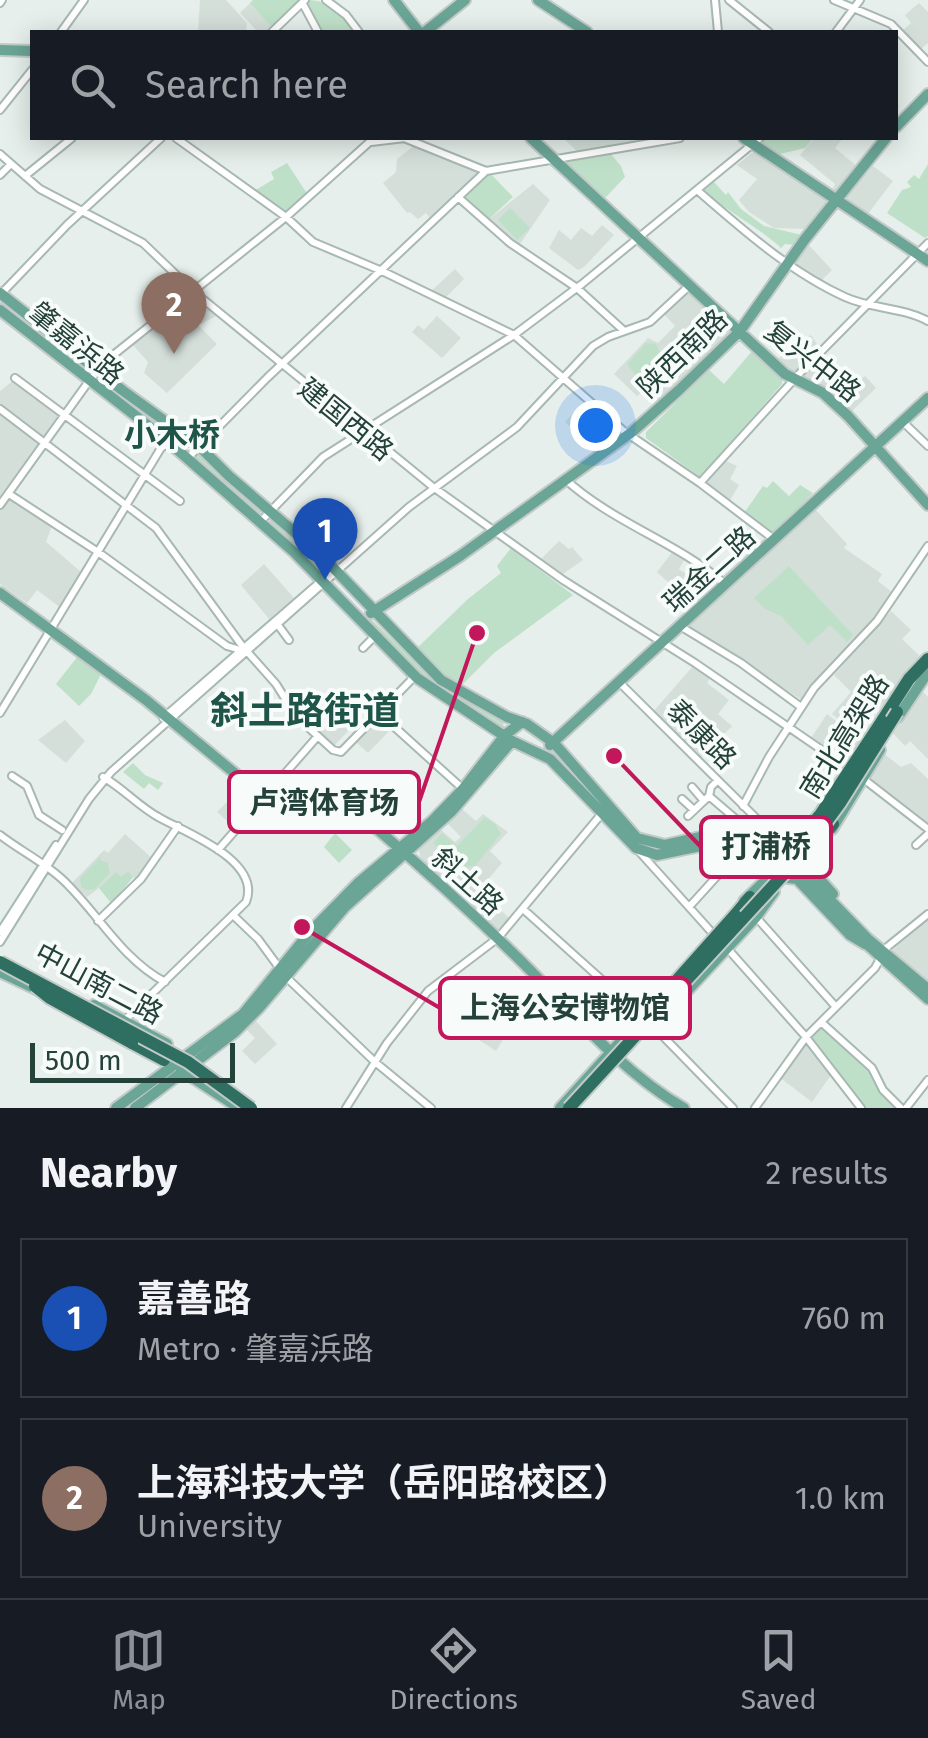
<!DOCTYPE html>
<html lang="en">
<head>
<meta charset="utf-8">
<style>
  :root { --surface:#171b24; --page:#20242c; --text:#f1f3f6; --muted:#9ea1a6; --line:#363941; --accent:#8c9099 }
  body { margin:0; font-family:"Fira Sans","Noto Sans SC",sans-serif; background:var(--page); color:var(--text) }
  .scale { position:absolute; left:30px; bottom:25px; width:205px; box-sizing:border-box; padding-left:10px; border:5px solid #24423a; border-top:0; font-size:28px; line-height:35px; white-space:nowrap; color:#24423a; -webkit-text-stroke:8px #f7fbf9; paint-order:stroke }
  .you { position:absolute; left:595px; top:425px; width:35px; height:35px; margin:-25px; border:8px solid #fff; border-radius:50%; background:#1a73e8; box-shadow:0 0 0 15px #1a73e833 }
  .badge { display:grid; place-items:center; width:65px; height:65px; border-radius:50%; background:var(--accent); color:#fff; font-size:32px; font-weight:700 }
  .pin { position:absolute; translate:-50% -82px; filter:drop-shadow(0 2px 5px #0008) }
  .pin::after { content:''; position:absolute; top:52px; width:35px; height:30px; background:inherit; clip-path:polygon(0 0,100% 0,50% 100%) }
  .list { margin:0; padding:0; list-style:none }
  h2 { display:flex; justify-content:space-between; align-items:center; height:130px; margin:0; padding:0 40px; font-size:42px }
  h2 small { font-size:32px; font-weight:400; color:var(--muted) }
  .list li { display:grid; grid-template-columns:65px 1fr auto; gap:30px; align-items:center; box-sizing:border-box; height:160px; margin:0 20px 20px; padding:0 20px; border:2px solid var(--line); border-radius:0px }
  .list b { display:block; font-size:38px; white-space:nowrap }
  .list p { margin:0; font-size:32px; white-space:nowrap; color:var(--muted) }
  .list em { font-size:32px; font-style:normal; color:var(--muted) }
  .icon { flex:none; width:55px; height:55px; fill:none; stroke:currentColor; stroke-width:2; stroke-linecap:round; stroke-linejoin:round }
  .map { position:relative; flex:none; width:928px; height:1108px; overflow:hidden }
  .search { position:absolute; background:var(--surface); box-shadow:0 5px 25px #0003; left:30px; right:30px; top:30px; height:110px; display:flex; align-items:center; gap:25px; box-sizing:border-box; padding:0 35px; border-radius:0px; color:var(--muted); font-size:38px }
  .sheet { height:490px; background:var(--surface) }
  nav { display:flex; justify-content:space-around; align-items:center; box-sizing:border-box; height:140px; border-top:2px solid var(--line); background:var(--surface); font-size:28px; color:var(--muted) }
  nav a { display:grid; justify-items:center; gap:5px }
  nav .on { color:var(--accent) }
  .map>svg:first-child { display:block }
</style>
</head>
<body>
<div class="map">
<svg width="928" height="1108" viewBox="0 0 928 1108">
  <rect width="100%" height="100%" fill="#e6efeb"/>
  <path fill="#d4dfda" d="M200,0h26l21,23 -1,9h-48z
    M250,3l23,26 -3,3h-12l-18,-19z
    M919,3l9,9v31l-9,8 -18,-19 10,-9 -6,-8z
    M568,138h98l-87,15 -14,-13z
    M814,138h29l-8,10 24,20 -19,23 -8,-1 3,-6 -35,-29z
    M415,145l65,28 -49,46 -5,-6 -8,6 -8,-7 -3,1 -24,-30 13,-11 1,-13z
    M752,153h7l68,44v7l-19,25 -34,-1 -25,-16 -10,-12 18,-21 -20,-14z
    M873,166l20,15 -26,34 -22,-15z
    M533,184l17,16 -32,47 -31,-26z
    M602,225l12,10 -30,32 -6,3 -29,-22 10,-18 12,10 10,-12 11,8z
    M806,242l26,28 -11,11 -29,-19z
    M455,269l9,10 -21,21 -14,-7z
    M690,286l46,46 -78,75 -15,-16 -6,5 -23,-22 34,-36 10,5 17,-17 -11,-12z
    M193,296l23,20 -15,8 -19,-19z
    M179,306l38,38 -50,49 -23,-20 4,-11 -15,-17z
    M437,316l24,22 -19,20 -30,-26 6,-7 6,5z
    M811,335l9,14 -23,23 -11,-1 -10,-10 13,-11 -1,-3z
    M816,362l15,18 10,-4 10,11 14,-11 11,12 -26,25 -8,-7 8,-9 -8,-9 -5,4 -5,-4 -5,4 -22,-14v-6z
    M15,379l47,34 -57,81 47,31 -6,17 35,30 -20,36 -24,-18 -10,13 -27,-19v-193z
    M585,401l15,13 -21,20 -14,-12z
    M722,459l15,7 -7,13 9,6 -10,17 -26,-20z
    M814,508l33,36 -3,4 38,26 -4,7 15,12 -18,26 -73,81 -117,-75z
    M559,541l10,8 3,-2 11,13 -23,16 -21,-15z
    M673,551l13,6 -7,12 11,8 -11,15 -22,-20z
    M264,564l30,34 -25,21 -28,-34z
    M891,611l20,19 -9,9 19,18 -47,58 -9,-5 -12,14 -7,-6 -4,4 -10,-8 19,-22 -17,-17z
    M694,665l18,11 -5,7 22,17 -11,14 14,12 -33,34 -47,-47z
    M923,692l5,5v62l-18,-18 -5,5 -14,-15z
    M329,709l21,20 -17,18 -24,-19z
    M827,714l35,27 -16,21 -35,-24z
    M380,715l13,12 -25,26 -13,-12z
    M65,720l20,21 -19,22 -28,-23z
    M883,753l18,14 10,-4 17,16v45l-58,-46z
    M252,791l9,7 -27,29 -17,-15 19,-19 7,7z
    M461,808l15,13 7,-7 25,18 -18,19 12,12 -23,27 30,28 -9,11 -6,-1 -73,-68 -2,-10 21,-21 15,13 6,-5 -14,-14z
    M125,834l28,25 -12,16 -5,4 -3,-2 -13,13 3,3 -11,11 -13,-16 -12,9 -15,-14 32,-33 4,3z
    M928,918v67l-31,-27 -4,-8z
    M531,980l4,5 -8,10 10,13 -20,24 -7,-4 -14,23 -23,-15 18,-30 17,-14h10z
    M255,1020l22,24 -22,20 -13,-13 13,-13 -9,-9z
    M805,1041l26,34 -19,27 -33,-25z"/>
  <path fill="#bfe0c8" d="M253,0h50l-30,29 -23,-26z
    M307,0c24,0 36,14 50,32h-35l-17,-28z
    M762,138h51l-8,10 -25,6 -19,-13z
    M610,153l11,13 4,11 -21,22 -39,-38z
    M287,163l21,32 -23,18 -31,-22 20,-12 -3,-7z
    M928,164v72l-3,2 -38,-25 15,-23 9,-3 -4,-5 7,-7 5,4z
    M489,172l24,25 -26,24 -27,-24z
    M714,182l12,13 2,-3 13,17 23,17 38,9 -6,10 -11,-1 -4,4c-24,-22 -53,-36 -78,-57z
    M510,208l20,20 -13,12 -19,-20z
    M646,343l10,1 5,10 8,-5 -31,29 -11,-14z
    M753,350l29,28v6l-82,93 -54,-39v-6l63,-62 15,14z
    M198,451l63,59 -1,5 -68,-57z
    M773,481l16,15 11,-11 13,8 -37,40 -6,1 -26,-21 19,-27 4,2z
    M272,519l55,50 -6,6 -54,-51z
    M511,548l62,47 -79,58 -35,35 -45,-37 54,-52 33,-26 -4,-7z
    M789,566l64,69 -6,7 -17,-17 -22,20 -27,-29 -16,-7 -11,-11z
    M371,619l62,59 69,40 2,9 -5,1 -67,-40 -64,-66z
    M78,656l23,18 -10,20 -12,12 -23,-22z
    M133,763l12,12 18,8 -5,7 -9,-7 -5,6 -21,-17z
    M485,817l11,8 5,9 -26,32 -12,1 -9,-11h-7l-14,-13 9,-10 15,13z
    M335,833l17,17 -13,13 -15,-16z
    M102,855l-2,5 8,3 2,10 -15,16 -9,1 -5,-3 -1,-9z
    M128,871l5,6 -21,27 -13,-16 17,-16 5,5z
    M820,1027h5c15,13 39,29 48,47 7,14 13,23 24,34h-33l-54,-71z"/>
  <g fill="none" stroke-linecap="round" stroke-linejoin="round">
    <defs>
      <path id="minor" d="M326,0l20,15 13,17
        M715,0l3,32
        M729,0l40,32
        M834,0l57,24 37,38
        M0,3l2,-3
        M303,4l15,28
        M61,32l23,-32
        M272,32l33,-32
        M836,32l24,-32
        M0,110l32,-40
        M176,138l110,79 27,25 69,29 132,64 111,97 75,51 75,57
        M404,138l82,33 194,-33
        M371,142l34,-4
        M0,154l40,35 103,54 50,48 240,196 130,93 132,83 156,107
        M0,175l11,-11
        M25,176l47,-38
        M697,190c45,39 93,82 148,107 26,12 57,10 83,24
        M458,197l52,46 67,45 46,42
        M1,294l66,-69 94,-87
        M15,378l165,123
        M0,409l156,119 87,119 33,37 20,32 37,34 8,2 74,-76
        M903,422l25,24
        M188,458l79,-80 219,-207
        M565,479c48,44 112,63 160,105
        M700,483l99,-109 129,-131
        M9,494l89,58 129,94 10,3
        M0,505l89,-124 23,-25 174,-139 88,-79
        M260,522l63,-65 191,-122 68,-51 178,-146
        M278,625l11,15
        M680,626l61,37 60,44
        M363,648l12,-12
        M622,685l149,148
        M0,713l161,-265 8,-5h24
        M379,713l84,76
        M163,718l172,-149
        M12,776l15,10 12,29 23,15
        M103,777c20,11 36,30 57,41 27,15 102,43 86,84l-122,119
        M861,777l67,52
        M692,787l12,14
        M709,796l28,24
        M682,799l12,11
        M243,800l11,-13
        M743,806l26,-49 45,-69 63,-67 51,-75
        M688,816l21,-20 2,-9 6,-6
        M0,835c22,17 51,31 70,52 32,33 54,73 95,95
        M916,845l12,-11
        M636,848l79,88
        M218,850l99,-113
        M689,907l59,-65
        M523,909l128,115 82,84
        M234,916l24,23 28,38 89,85 56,46
        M756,917l80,90
        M98,921l43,-42 37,-53
        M0,932l56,-87
        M0,942l89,-143 22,-27 298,-265 108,-80 76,-81 15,-9 42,-15 40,-37
        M727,948l79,89 55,71
        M821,1022l51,46 11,22 18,18
        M346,1108l41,-65 41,-52 70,-53 106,-127
        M755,1108l51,-71 69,-69 11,-20 42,-34
        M906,1108l22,-28"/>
      <path id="major" d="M394,0l25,32
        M538,0l49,32
        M425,32l40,-32
        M0,50l32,1
        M896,127l32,-33
        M531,138l254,236 38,19 25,23 80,89
        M744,138l184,123
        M0,293l122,97 76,55 31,31 92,79 120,125 66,37 20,7 27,19 83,95 28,7 62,-14 18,-1 19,5 19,14
        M0,310l164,128 130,114 123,126 95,63 38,18 86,89 21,7 82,-17 22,4 16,12
        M0,593l146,107 97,80 26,13 89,26 19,10c53,45 104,92 153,141 47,48 95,104 154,138
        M371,613l89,-57 172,-124 47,-42 61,-59 65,-92 81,-101
        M898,717l30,-45
        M550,745l378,-347
        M832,829l48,-79
        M809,853l-1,13 25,28
        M785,870l20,4 63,65 60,50
        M788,878l9,1 53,56 15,9
        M744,901l27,-26 38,-47
        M860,938l68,61
        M0,972l40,19
        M94,1005l73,39
        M667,1008l21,-18 68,-73 18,-25
        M181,1070l58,38
        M116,1108l127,-94 67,-82 49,-50 73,-61 31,-32 42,-54 17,-13
        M135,1108l100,-76 24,-24 86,-101 107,-96 60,-70
        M560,1108l80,-88"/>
      <path id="highway" d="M882,721l27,-42 19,-20
        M806,831l14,-16
        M818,842l15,-18
        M735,915l15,-18
        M132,1043l32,17"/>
    </defs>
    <use href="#minor" stroke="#a8b8b2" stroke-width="10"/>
    <use href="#major" stroke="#c2cac8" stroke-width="14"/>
    <use href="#highway" stroke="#c2cac8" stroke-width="16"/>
    <use href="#minor" stroke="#fff" stroke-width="6"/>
    <use href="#major" stroke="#6aa596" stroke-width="10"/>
    <use href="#highway" stroke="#2f6f62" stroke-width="12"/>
    <defs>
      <path id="highway-bridge" d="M820,815l62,-94
        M0,962l188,100 63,46
        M35,986l15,12 82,45
        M637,1025l98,-110
        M569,1108l236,-257 35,-48 57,-91"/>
    </defs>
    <use href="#highway-bridge" stroke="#c2cac8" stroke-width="16" stroke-linecap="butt"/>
    <use href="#highway-bridge" stroke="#2f6f62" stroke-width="12"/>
  </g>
  <g text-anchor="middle" stroke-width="8" stroke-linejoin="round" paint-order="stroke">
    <g font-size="28" fill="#24423a" stroke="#f7fbf9">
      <text transform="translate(77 343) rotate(39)" y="10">肇嘉浜路</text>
      <text transform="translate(682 353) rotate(-44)" y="10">陕西南路</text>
      <text transform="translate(813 361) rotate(38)" y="10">复兴中路</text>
      <text transform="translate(346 419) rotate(39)" y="10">建国西路</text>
      <text transform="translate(709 569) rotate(-42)" y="10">瑞金二路</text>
      <text transform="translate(702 734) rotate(45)" y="10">泰康路</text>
      <text transform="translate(844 736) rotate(-58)" y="10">南北高架路</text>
      <text transform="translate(468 881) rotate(42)" y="10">斜土路</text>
      <text transform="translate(99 983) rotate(28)" y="10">中山南二路</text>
    </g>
    <g font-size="32" font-weight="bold" fill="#1f5548" stroke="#f7fbf9">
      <text x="172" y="446">小木桥</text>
    </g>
    <g font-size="38" font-weight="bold" fill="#1f5548" stroke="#f7fbf9">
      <text x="305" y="724">斜土路街道</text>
    </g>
  </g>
  <path fill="none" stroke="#c2185b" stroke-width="4" d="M477 633L419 802M614 756L701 847M302 927L440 1008"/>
  <g fill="#c2185b" stroke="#f7fbf9" stroke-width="4">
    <circle cx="477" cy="633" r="10"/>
    <circle cx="614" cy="756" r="10"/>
    <circle cx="302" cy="927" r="10"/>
  </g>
  <g fill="#f7fbf9" stroke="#c2185b" stroke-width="4">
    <rect x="229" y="772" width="190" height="60" rx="10"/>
    <rect x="701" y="817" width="130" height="60" rx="10"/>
    <rect x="440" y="978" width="250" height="60" rx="10"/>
  </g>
  <g font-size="30" text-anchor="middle" font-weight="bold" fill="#24423a">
    <text x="324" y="813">卢湾体育场</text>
    <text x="766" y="857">打浦桥</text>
    <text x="565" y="1018">上海公安博物馆</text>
  </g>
</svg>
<div class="scale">500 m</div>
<div class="you"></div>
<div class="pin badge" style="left:325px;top:580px;background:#1a4fb4">1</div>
<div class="pin badge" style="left:174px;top:354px;background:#8d6e63">2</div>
<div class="search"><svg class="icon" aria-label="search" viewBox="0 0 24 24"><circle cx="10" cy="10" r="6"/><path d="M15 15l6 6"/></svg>Search here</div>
</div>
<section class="sheet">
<h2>Nearby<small>2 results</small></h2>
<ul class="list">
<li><span class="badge" style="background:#1a4fb4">1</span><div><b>嘉善路</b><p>Metro · 肇嘉浜路</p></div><em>760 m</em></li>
<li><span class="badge" style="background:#8d6e63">2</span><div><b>上海科技大学（岳阳路校区）</b><p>University</p></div><em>1.0 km</em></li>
</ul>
</section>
<nav>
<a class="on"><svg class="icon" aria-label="map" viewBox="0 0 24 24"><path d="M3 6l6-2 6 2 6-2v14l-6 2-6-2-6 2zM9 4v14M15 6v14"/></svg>Map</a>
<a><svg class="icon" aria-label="directions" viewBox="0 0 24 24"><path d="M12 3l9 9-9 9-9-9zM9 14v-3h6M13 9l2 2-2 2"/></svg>Directions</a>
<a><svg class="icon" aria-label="saved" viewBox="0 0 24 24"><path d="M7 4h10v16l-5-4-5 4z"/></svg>Saved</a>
</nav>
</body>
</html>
